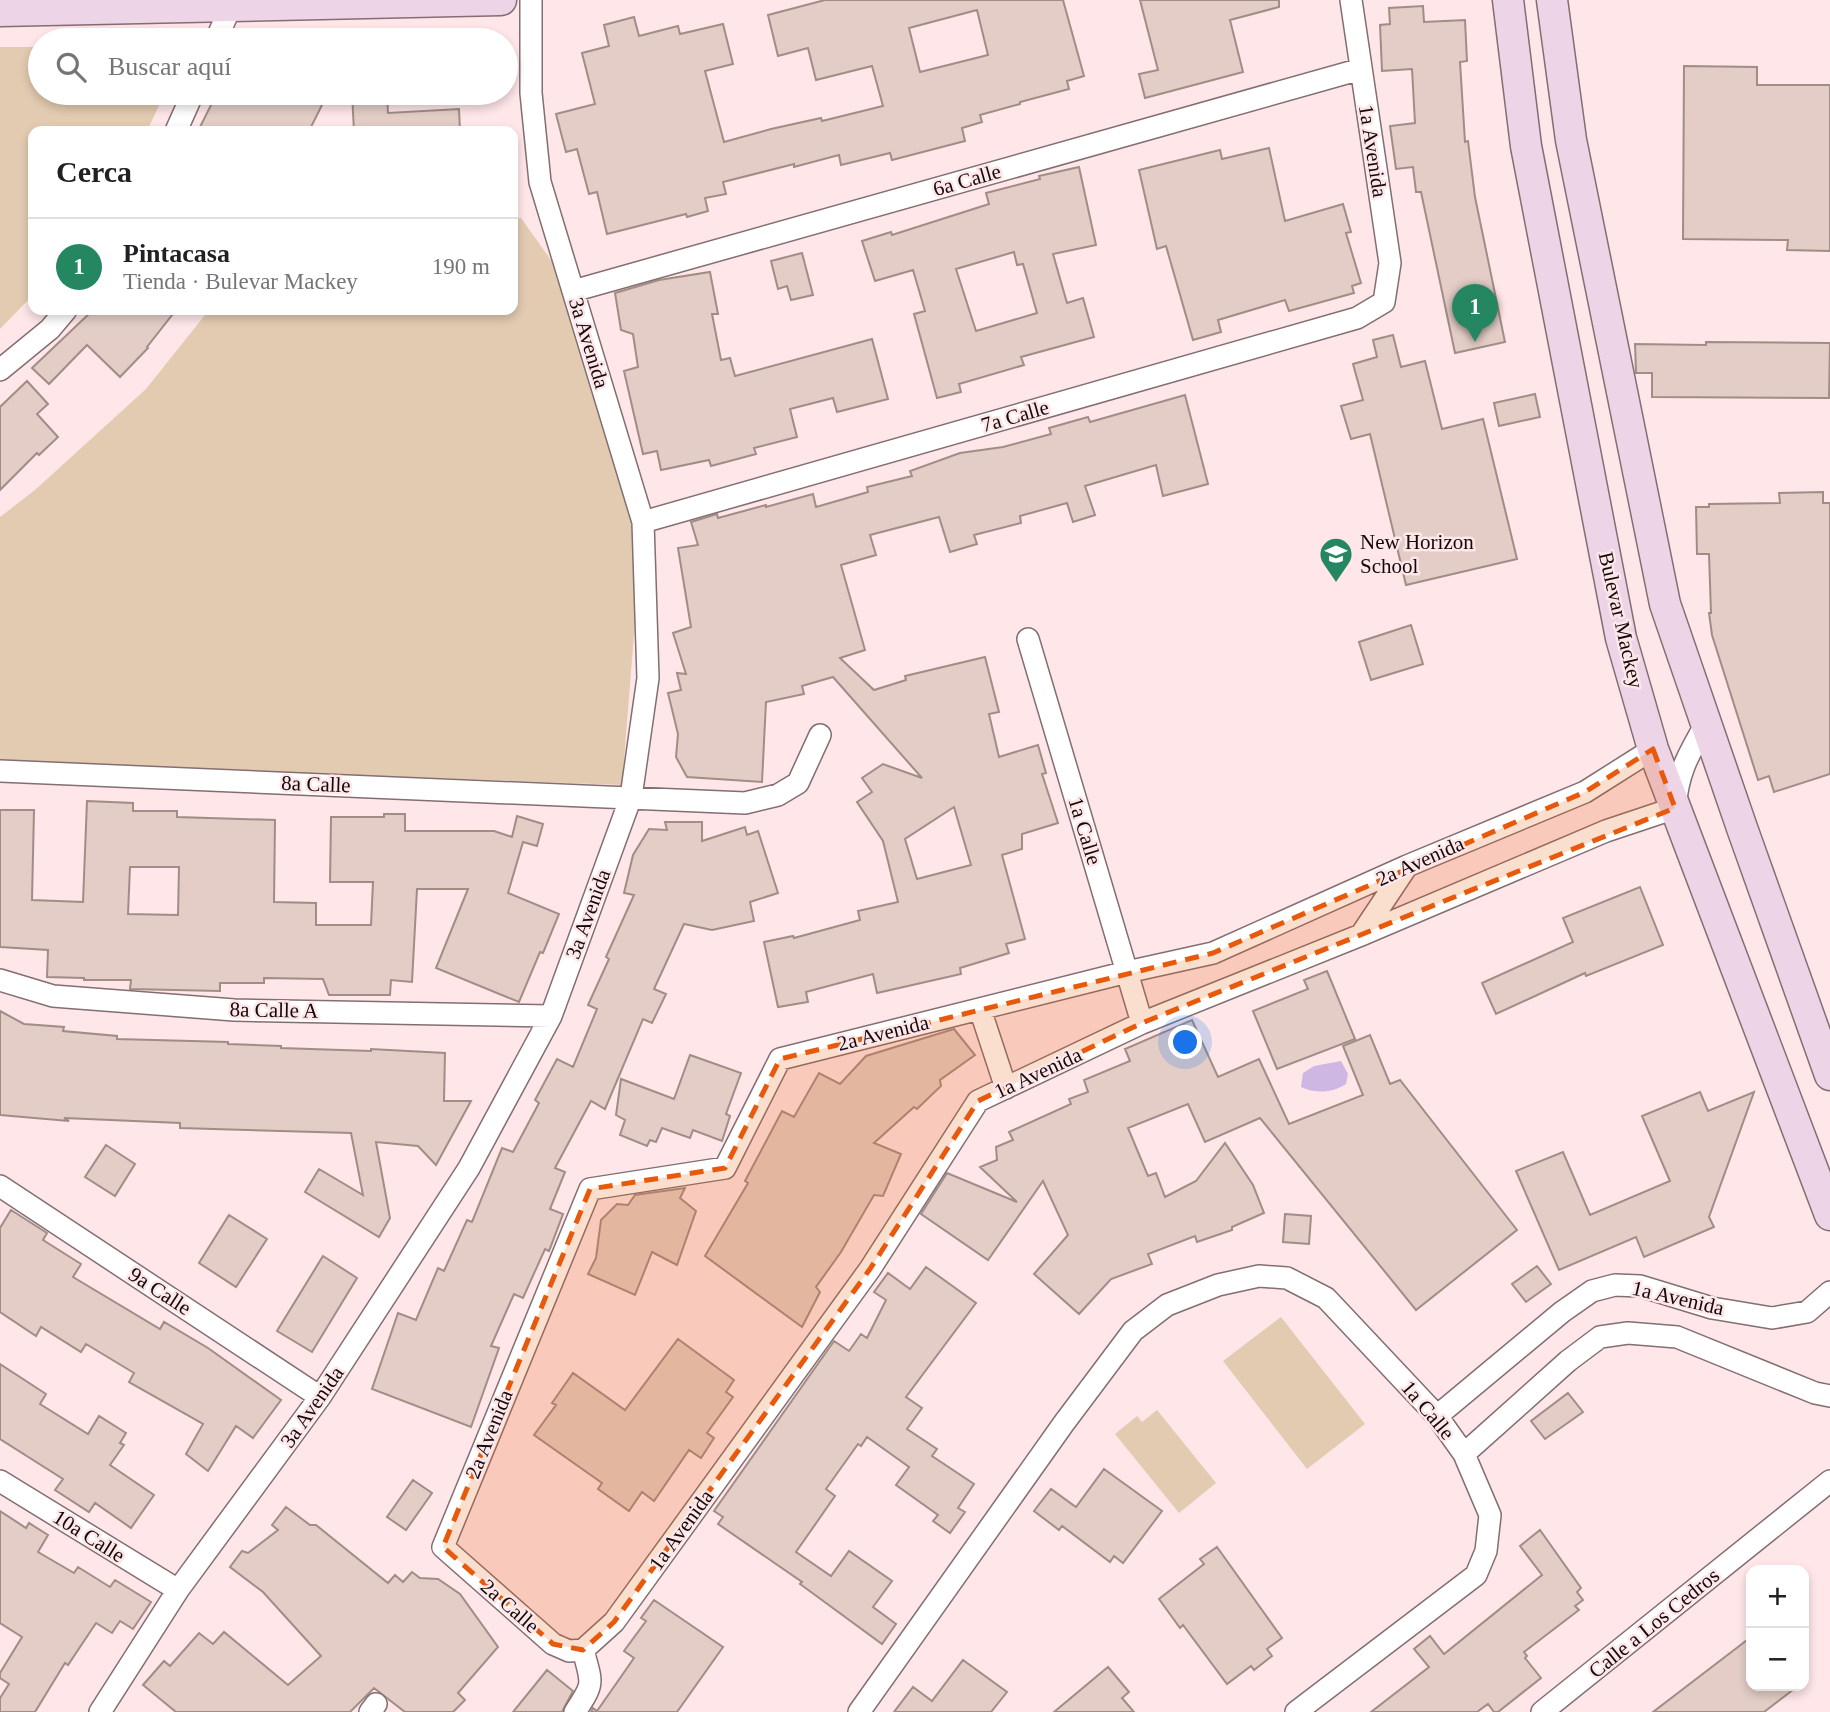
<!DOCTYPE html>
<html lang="es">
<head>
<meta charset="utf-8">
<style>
  :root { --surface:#fff; --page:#f6f6f6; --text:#202124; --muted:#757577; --line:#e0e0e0; --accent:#248761 }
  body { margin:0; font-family:Georgia,serif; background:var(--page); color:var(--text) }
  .controls { position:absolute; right:21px; bottom:21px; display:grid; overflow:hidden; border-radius:14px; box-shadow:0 4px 10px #0003 }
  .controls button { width:63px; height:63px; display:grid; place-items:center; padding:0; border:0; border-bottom:2px solid var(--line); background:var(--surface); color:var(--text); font:35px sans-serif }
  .you { position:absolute; left:1186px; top:1043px; width:24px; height:24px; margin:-18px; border:5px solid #fff; border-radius:50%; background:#1a73e8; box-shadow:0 0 0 10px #1a73e833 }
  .badge { display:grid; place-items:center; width:46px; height:46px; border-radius:50%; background:var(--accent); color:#fff; font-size:23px; font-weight:700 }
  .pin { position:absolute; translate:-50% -58px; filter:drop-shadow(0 2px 4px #0008) }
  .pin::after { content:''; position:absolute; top:37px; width:24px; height:21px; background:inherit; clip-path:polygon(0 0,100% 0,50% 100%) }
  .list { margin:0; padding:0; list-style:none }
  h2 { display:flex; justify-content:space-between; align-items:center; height:91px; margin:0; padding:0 28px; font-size:30px }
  h2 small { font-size:23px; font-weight:400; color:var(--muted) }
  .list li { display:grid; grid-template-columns:46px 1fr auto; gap:21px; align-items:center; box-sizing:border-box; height:98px; padding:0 28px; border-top:2px solid var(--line) }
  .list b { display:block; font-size:26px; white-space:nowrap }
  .list p { margin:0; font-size:23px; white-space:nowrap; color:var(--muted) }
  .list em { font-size:23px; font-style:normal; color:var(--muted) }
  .icon { flex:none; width:38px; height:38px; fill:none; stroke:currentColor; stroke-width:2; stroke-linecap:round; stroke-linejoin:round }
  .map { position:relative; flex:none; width:1830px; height:1712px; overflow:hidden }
  .search { position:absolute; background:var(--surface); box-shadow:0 4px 10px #0003; left:28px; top:28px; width:490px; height:77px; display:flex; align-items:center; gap:18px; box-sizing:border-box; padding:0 24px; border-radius:38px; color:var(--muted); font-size:26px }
  .panel { position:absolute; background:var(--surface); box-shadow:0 4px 10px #0003; left:28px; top:126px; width:490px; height:189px; border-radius:14px }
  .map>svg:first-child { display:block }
</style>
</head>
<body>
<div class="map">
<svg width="1830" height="1712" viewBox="0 0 1830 1712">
  <rect width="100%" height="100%" fill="#fee6e9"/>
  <path fill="#e3cbb1" d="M0,47h40v46h125l-18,38h-114v164l-33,34z
    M521,218l52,73 70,231 -21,263 -622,-23v-245l35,-27 111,-101 63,-79h304v-91z
    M1281,1317l84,107 -58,45 -84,-108z
    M1157,1410l59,73 -37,30 -64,-79 22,-18 5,6z"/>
  <path fill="#ceb8e3" d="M1341,1061l7,13 -2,10c-14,9 -30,10 -45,3l2,-14 11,-7z"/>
  <path fill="#e3cdc6" stroke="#a18d86" stroke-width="2" fill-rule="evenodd" d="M825,0h238l21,76 -17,5 2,8 -49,13v2l-40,11 2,7 -20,6 3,13 -73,19 -2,-7 -49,12 -2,-10 -45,12v-3l-71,18 3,12 -21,4 3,13 -21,6 -1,-3 -79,20 -10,-42 -8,2 -12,-45 -11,3 -10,-38 39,-10 -13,-51 27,-7 -5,-21 30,-8 5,19 39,-10 2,8 43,-10 10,40 -28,7 19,71 47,-13 50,-11 1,3 61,-15 -11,-40 -56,14 -8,-32 -30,8 -10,-41zM977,10l11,45 -68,17 -11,-44z
    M1140,0h139v7l-49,13 13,52 -98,26 -6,-24 19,-4z
    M1423,6l1,16 41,-2 2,41 -7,1 5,80 3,-1 7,56 30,145 -50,11 -34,-161h-5l-3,-25 -17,2 -6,-43 25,-3 -3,-54 -30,2 -2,-46 10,-1 -1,-16z
    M1684,66l73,1v18h73v166l-43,-1 1,-10 -105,-1z
    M217,93h111l-19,38h-111z
    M352,93h35l1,20 71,-4 1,22h-106z
    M1269,148l16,73 58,-17 8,28 -5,1 15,50 -9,3 2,7 -65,18 -4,-11 -67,20 3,12 -28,8 -27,-94 -9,3 -18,-79 81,-20 2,9z
    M1079,167l17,78 -43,9 14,49 16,-5 11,39 -73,20 3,8 -65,19 2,8 -24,6 -23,-84 11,-3 -12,-41 -38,11 -13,-40 29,-9 1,3 97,-31 -3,-11 54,-14 -1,-3zM1014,252l3,13 6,-1 14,49 -61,18 -20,-62z
    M802,253l11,42 -22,5 -4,-14 -9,3 -7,-28z
    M710,272l8,42h-6l9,46 9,-2 5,18 137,-37 16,60 -51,13 -4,-14 -43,11 7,28 -43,11 2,6 -45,12 -2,-6 -48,10 -4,-19 -14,3 -19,-83 14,-4 -5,-33 -12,-4 -6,-37 44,-13z
    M93,310h83l-29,37 1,1 -28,29 -33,-32 -38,39 -17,-16z
    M1393,335l8,32 24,-6 17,68 41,-10 34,140 -111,26 -36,-151 -19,5 -10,-33 22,-6 -10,-36 24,-7 -4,-17z
    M1706,342l124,1 -1,55 -177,-1v-24h-16l-1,-29 71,1z
    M27,381l21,23 -11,10 21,23 -19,18 -2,-2 -37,37v-83z
    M1535,394l5,23 -41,9 -5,-23z
    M1185,395l23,89 -45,12 -7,-31 -71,21 10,29 -22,7 -6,-19 -47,13 1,7 -47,12 3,9 -27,8 -11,-35 -69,18 6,20 -35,10 24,85 -25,8 34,32 32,-10 -1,-4 80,-19 14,55 -10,2 10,43 39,-12 8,28 -4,1 16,49 -36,11v15l-20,6 23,84 -19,5 3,9 -49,15 1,6 -84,19 -4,-19 -67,18 2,10 -30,5 -14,-65 29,-6 1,2 66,-18 -2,-9 40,-9 -15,-61 -26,-39 15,-10 -10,-14 21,-14 39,14 -89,-101 -31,9 2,8 -38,8 -4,80 -75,-5 -11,-20 2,-23 -10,-41 13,-3 -4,-17 9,1 -13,-41 18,-6 -13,-79 20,-3 -7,-23 26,-8 1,4 48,-13v2l47,-13 3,13 52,-15 -1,-5 45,-11 -2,-5 50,-18 43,-6 48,-13 -2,-6 39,-11 2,5zM954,807l17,58 -54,14 -12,-40z
    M1823,492v11h7v271l-56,18 -5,-16 -11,4 -46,-145 -3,-22h2l-2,-59h-12l-1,-47h13v-3l71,-1 -1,-10z
    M1411,625l12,39 -52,16 -12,-38z
    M87,801l46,2v8h44v6l98,3 -1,82 42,1v22h55l2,-43h-43l1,-65h53v-3h21v17h89l18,6 5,-21 26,8 -6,22 -14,-4 -15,51 51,21 -16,39 -3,-1 -21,50 -83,-34 32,-79h-51l-5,93 -21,-2 -1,15h-61l-6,-16 -59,-1v5h-44v8l-90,-2 1,-9h-47v-2l-37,-1 1,-27 -48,-3v-137h34l-2,90 51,2zM130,867h49l-1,48 -50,-1z
    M665,822h37v19l43,-14 2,8 11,-4 20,62 -28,9 4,19 -42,9 -28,-6 -30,65 12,5 -14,29 -9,-4 -38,90 -14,-8 -36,67 10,4 -15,37 13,5 -14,37 -4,-2 -22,49 -9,-4 -23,52 8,2 -28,79 -99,-38 26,-76 18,7 22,-52 6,3 23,-51 5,2 30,-74 11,4 26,-49 -4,-3 22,-41 16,8 24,-58 -9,-4 21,-46 -3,-2 28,-62 -10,-2 9,-38 16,-26 18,1z
    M1640,887l23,58 -77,31 -1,-3 -89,41 -14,-31 91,-41 -10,-24z
    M1327,971l28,68 -78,30 -24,-58 55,-22 -4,-9z
    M0,1011l24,13 40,3 -1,4 54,5v3l111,3v2l53,2v2l90,3v-2l74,4 -1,48h27l-35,64 -18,-19 -42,-4 14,76 -11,19 -74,-45 14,-23 44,26 -12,-62 -171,-5v-5l-116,-5 5,3 -69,-6z
    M1192,1020l26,57 41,-18 30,65 74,-29 -20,-49 27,-11 20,49 10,-4 117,150 -101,80 -156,-192 -55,24 -17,-38 -60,24 20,48 8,-3 9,24 31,-16 29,-38 28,42 11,28 -32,14v3l-35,12 -2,-6 -47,18 4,10 -41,15 -32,35 -45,-40 34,-39 -25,-54 -55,79 -67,-46 26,-41 70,29 -37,-35 17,-7 -1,-13 17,-7 -4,-8 62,-28 -2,-5 19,-7 -4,-12 46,-19 -5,-12z
    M954,1029l21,26 -35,25 1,6 -24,23 -3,-2 -40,36 27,11 -18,42 -9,-1 -33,57 -25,35 4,5 -18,35 -97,-71 43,-73 -3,-2 37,-70 12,6 25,-44 21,11 26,-28z
    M690,1055l51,18 -15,41 4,2 -8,25 -29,-11 -3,8 -28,-10 -6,14 -6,-2 -3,6 -27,-11 5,-15 -9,-5 5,-36 53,20z
    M1700,1092l8,19 46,-19 -45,125 5,10 -70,30 -8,-20 -77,33 -43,-99 47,-19 27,63 80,-34 -28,-65z
    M106,1145l29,19 -20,32 -30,-19z
    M685,1188l-5,10 16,13 -19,54 -25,-13 -17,43 -47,-21 8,-16 5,-38 16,-16 11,1 7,-10z
    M11,1210l36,23 -4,7 38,24 -8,13 87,52 4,-7 44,26 73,52 -28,38 -17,-12 -28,45 -22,-17 17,-30 -74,-42 5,-9 -48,-29 -5,8 -40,-25 -5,9 -36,-24v-84z
    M1285,1214l26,2 -2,28 -26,-2z
    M229,1215l38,24 -31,48 -37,-24z
    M323,1256l34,22 -45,74 -35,-21z
    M1537,1266l14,18 -25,18 -14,-18z
    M926,1267l50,36 -70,94 16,11 -15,21 30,20 -5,7 42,28 -16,24 7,4 -15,21 -17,-12 5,-6 -42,-30 13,-18 -42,-30 -6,9 -3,-2 -32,45 9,7 -39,56 35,24 18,-25 43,30 -19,26 23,17 -14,20 -82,-60 2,-2 -84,-58 5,-7 -9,-6 120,-170 15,10 12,-17 6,4 19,-38 -12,-8 14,-19 22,16z
    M678,1339l56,41 -8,12 7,5 -26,36 7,5 -13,20 -12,-8 -35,51 -12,-9 -13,19 -31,-22 4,-6 -68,-48 22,-30 -4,-2 21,-30 52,37z
    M0,1364l46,30 -6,10 48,30 11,-18 27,17 -6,10 4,2 -14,20 44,30 -23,33 -36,-25 -6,9 -34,-22 8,-11 -63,-40z
    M1568,1393l15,19 -38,27 -14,-18z
    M1104,1469l58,42 -39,52 -9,-7 -4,6 -48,-36 -3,4 -25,-19 17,-22 25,18z
    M413,1480l19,13 -26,37 -19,-13z
    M286,1507l24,18h6l72,58 7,-8 8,7 9,-10 8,6 18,1 22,15 38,53 -40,46 7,7 -12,12h-48l-31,-24 -24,24h-174l-33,-27 21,-24 6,5 29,-33 14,11 11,-12 64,53 33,-29 -58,-64 -33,-25 12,-16 6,2 30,-23 -6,-5z
    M0,1511l26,17 3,-5 19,12 -10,17 36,21 4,-6 32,20 5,-7 36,22 -18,27 -13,-8 -8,12 -16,-10 -28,42 -3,-2 -30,49h-35v-14l9,-14 -9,-6v-5l22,-36 -22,-14z
    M1540,1530l41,58 -4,4 6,8 -8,6 4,4 -55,42 3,4 -2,2 16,20 -43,34h-4l-6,-8 -11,8h-106l58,-45 -15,-18 16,-13 14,18 98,-79 -22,-29z
    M1217,1547l65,91 -15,11 5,7 -18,14 -3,-4 -24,18 -44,-59 -3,3 -21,-29 45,-35 -4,-5z
    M654,1600l69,47 -46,65h-86l2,-4 4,3 37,-53 -10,-7 22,-30 -5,-3z
    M1751,1637v49h47l-34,26h-111z
    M963,1660l44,32 -16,20h-97l19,-25 19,14z
    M1108,1667l21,25 -7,6 12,14h-80z
    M547,1670l26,21 -11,21h-49z"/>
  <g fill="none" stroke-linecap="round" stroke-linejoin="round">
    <defs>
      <path id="street" d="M216,40l15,-34
        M176,131l17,-38
        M573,291l788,-222
        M0,370l50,-41 16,-19
        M643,522l714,-204 27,-16 6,-39 -39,-263
        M1028,639l114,384
        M0,771l745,32 33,-8 20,-12 22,-48
        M1361,935l46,-69
        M0,980l53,16 181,14 317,6
        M980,1009l26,79
        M0,1186l320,211
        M1437,1416l125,-104 30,-21 23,-6 25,1 72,22 60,10 35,-6 23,-20
        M1464,1454l104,-93 32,-24 28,-4 49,4 138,56 15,3
        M0,1481l178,109
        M583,1650l-14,1 -16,-7 -110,-97 147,-358 135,-21 55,-109 347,-87 86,-19 194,-87 178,-74 68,-43
        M583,1650l31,-28 256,-353 108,-168 164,-78 219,-88 245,-104 69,-23c3,-38 14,-54 32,-86
        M100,1712l78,-122 142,-193 149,-229 82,-152 80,-219 17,-119 -5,-156 -103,-340 -9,-89v-93
        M370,1712l6,-8
        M575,1712c20,-30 17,-28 8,-62
        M859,1712l205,-289 69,-92 34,-26 51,-20 41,-9 28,2 39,20 111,118 27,38 26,61 -4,36 -10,24 -180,137
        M1542,1712l288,-231"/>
      <path id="secondary" d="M1508,0l18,146 95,492 32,111 177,466
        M1552,0l19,140 94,464 77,224 88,247
        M0,11l501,-11"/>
    </defs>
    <use href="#street" stroke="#836e71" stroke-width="24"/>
    <use href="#secondary" stroke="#836e71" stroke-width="33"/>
    <use href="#street" stroke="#fff" stroke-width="21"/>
    <use href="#secondary" stroke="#eed4e7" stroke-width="30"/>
  </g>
  <path fill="#e8590c" fill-opacity="0.2" stroke="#e8590c" stroke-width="5" stroke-dasharray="14 9" stroke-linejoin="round" d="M1653,749l22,59 -533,215 -164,78 -108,168 -256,353 -31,28 -30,-6 -110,-97 147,-358 135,-21 55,-109 433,-106 372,-161z"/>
  <defs>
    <symbol id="school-pin" viewBox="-11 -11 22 30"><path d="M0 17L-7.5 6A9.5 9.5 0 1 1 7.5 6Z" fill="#248761" stroke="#fee6e9"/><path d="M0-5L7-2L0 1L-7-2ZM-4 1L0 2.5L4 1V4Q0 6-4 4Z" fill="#fff"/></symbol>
  </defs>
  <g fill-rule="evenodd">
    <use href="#school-pin" x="1317" y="535" width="38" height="52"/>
  </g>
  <g text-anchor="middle" stroke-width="5" stroke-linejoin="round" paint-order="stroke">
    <g font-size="21" fill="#11090a" stroke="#fee6e9">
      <text transform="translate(1373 151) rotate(81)" y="7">1a Avenida</text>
      <text transform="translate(967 180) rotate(-16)" y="7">6a Calle</text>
      <text transform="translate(589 343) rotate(73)" y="7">3a Avenida</text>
      <text transform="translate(1015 416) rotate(-16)" y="7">7a Calle</text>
      <text transform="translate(1621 620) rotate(77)" y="7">Bulevar Mackey</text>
      <text transform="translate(316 784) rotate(2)" y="7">8a Calle</text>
      <text transform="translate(1085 831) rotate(73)" y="7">1a Calle</text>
      <text transform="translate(1420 861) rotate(-24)" y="7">2a Avenida</text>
      <text transform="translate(588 914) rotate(-70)" y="7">3a Avenida</text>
      <text transform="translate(274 1010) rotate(1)" y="7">8a Calle A</text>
      <text transform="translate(883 1033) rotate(-14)" y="7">2a Avenida</text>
      <text transform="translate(1038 1073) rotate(-25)" y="7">1a Avenida</text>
      <text transform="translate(160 1291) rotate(33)" y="7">9a Calle</text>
      <text transform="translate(1678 1298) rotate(13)" y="7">1a Avenida</text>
      <text transform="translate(312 1407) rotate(-55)" y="7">3a Avenida</text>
      <text transform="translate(1428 1410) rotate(50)" y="7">1a Calle</text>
      <text transform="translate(489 1434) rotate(-68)" y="7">2a Avenida</text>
      <text transform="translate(681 1530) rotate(-54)" y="7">1a Avenida</text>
      <text transform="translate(89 1536) rotate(32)" y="7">10a Calle</text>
      <text transform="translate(510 1606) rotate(41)" y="7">2a Calle</text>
      <text transform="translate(1654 1623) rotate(-39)" y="7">Calle a Los Cedros</text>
    </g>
    <g font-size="21" fill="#11090a" stroke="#fee6e9" text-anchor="start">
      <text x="1360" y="549">New Horizon<tspan x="1360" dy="24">School</tspan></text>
    </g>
  </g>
</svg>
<div class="controls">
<button>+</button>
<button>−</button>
</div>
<div class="you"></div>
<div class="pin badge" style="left:1475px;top:342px">1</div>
<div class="search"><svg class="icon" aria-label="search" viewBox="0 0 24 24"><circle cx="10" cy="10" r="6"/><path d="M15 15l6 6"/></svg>Buscar aquí</div>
<section class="panel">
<h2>Cerca<small></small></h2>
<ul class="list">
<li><span class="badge">1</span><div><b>Pintacasa</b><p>Tienda · Bulevar Mackey</p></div><em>190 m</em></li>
</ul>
</section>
</div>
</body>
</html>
